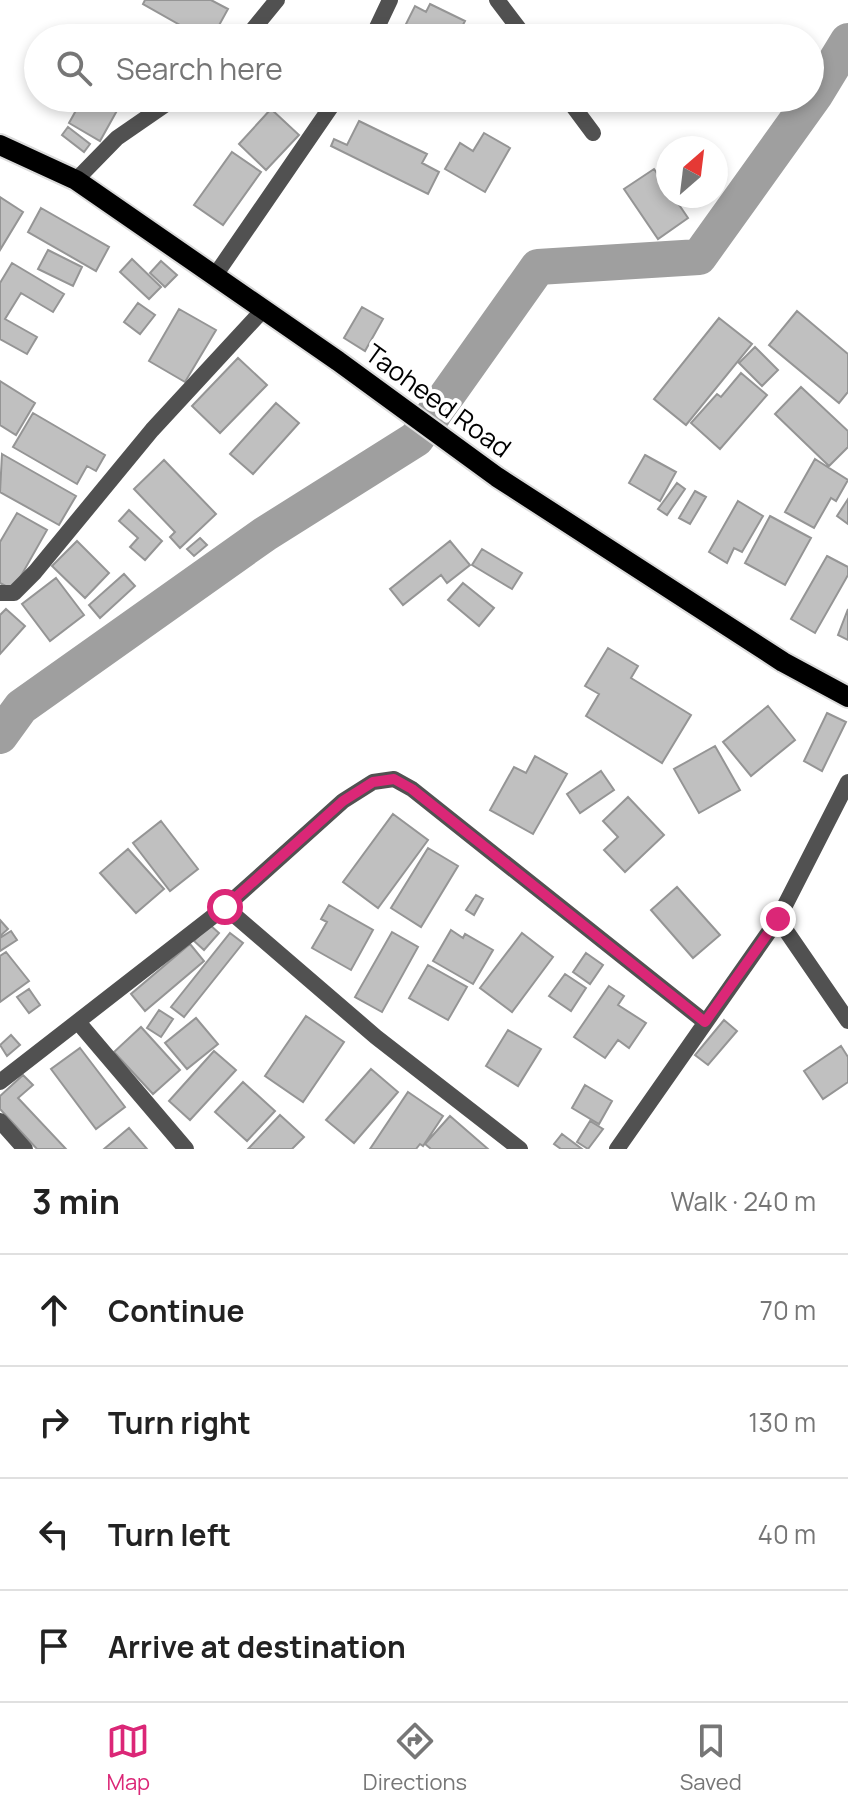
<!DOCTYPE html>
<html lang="en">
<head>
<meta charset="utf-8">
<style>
  :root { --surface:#fff; --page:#f2f2f2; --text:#222; --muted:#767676; --line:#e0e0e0; --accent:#db2777 }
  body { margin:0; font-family:Manrope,sans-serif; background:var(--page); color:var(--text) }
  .compass { position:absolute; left:656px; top:136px; width:72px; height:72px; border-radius:50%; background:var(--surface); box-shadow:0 4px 12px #0003; rotate:28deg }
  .stop { position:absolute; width:24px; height:24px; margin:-18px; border:6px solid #db2777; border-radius:50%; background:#fff }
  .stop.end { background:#db2777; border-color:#fff; box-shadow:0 2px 8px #0008 }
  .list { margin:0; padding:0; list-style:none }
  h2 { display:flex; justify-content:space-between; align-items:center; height:104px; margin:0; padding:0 32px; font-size:34px }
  h2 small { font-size:26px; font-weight:400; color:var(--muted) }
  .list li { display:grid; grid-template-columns:52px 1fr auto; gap:24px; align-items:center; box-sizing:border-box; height:112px; padding:0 32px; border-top:2px solid var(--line) }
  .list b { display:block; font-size:30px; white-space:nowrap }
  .list em { font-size:26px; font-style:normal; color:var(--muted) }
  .icon { flex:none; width:44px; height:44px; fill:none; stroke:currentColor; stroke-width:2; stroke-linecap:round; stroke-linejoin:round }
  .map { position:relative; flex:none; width:848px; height:1149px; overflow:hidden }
  .search { position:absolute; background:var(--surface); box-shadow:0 4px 12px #0003; left:24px; right:24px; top:24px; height:88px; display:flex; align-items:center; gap:20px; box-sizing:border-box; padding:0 28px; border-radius:44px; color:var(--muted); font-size:30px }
  .sheet { height:552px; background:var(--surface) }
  nav { display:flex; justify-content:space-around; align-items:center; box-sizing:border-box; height:112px; border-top:2px solid var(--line); background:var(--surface); font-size:22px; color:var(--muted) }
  nav a { display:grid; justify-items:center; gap:4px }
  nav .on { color:var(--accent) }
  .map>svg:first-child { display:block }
</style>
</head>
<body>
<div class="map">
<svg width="848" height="1149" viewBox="0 0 848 1149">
  <rect width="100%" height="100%" fill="#fff"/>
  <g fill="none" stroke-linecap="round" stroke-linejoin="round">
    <path stroke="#9f9f9f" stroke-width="36" d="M0,736l21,-29 244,-173 151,-95 122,-172 161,-10 116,-162 33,-54"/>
  </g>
  <path fill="#c0c0c0" stroke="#959595" stroke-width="2" d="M145,0h66l17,9 -16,29h-9l-60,-34z
    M430,4l35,17 -9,17h-57l16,-32 11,6z
    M83,98h41l-24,43 -31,-18z
    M271,109l28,26 -33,35 -27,-26z
    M359,121l68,33 -5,9 17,9 -11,22 -97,-48 3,-7 13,6z
    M68,127l22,17 -6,8 -22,-17z
    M484,133l26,15 -25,44 -40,-23 15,-26 13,8z
    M232,152l29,20 -38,53 -29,-20z
    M654,169l14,20v7h5l15,22 -30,21 -34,-50z
    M0,197l23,15 -23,38z
    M41,208l68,39 -13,24 -68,-39z
    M48,250l34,17 -9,19 -35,-17z
    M132,259l29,28 -12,12 -29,-27z
    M161,261l16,14 -12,12 -15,-14z
    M12,263l52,31 -11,18 -32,-19 -16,26 32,18 -10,17 -27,-15v-56z
    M138,303l17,12 -15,19 -16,-12z
    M362,307l21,12 -18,32 -21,-13z
    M179,309l37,21 -31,52 -36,-21z
    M797,311l51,43v38l-9,11 -70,-58z
    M719,318l33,26 -66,81 -32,-26z
    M755,347l23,23 -16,16 -23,-23z
    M238,358l29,27 -47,48 -28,-27z
    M741,373l26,22 -47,54 -29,-26 26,-29 4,3z
    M0,381l35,22 -19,32 -16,-10z
    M801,387l47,44v16l-19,19 -54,-52z
    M276,403l23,20 -46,51 -23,-20z
    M33,413l72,42 -9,16 -9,-5 -10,18 -64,-37z
    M2,454l74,42 -17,29 -59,-33z
    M645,455l31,17 -16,29 -31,-18z
    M815,459l33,21 -12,21 -5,-3 -17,30 -29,-16z
    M164,460l52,54 -36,34 -10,-11 5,-5 -41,-43z
    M677,483l8,6 -18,26 -9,-6z
    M695,491l11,6 -16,27 -11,-6z
    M848,499v25l-11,-8z
    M738,501l25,15 -21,36 -8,-4 -7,15 -18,-11z
    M129,510l33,31 -17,19 -15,-13 8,-9 -19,-17z
    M17,513l30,17 -34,60 -13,-7v-41z
    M770,516l41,22 -26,47 -40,-22z
    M200,538l7,7 -13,11 -7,-7z
    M77,541l32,32 -24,25 -33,-32z
    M450,541l20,24 -23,18 -6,-8 -38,30 -13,-16z
    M482,549l40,24 -10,16 -40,-24z
    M827,556l21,11v8l-33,58 -24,-14z
    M124,574l11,12 -35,32 -11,-13z
    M56,578l28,37 -34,26 -28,-37z
    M463,583l31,25 -15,18 -31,-26z
    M6,609l19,17 -25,28v-39z
    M848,609v31l-10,-5z
    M608,648l30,18 -7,12 60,37 -29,48 -76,-47 13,-22 -14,-8z
    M768,706l27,34 -44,36 -28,-34z
    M827,713l19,9 -24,49 -18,-10z
    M715,746l25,44 -41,23 -25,-44z
    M535,756l32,18 -34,60 -43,-24 24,-43 12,6z
    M601,771l13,19 -34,23 -13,-19z
    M628,797l36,38 -39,37 -21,-22 14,-13 -15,-16z
    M393,814l35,26 -50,68 -35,-26z
    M161,821l37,48 -28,22 -37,-48z
    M428,848l30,18 -37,61 -30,-19z
    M128,849l36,40 -28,24 -36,-40z
    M677,887l43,48 -27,23 -42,-48z
    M476,895l7,4 -9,16 -8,-5z
    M329,905l44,25 -22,40 -39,-22 15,-26 -6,-3z
    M0,920l8,9 -8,7z
    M209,924l10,9 -15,17 -10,-9z
    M451,930l12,8 2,-4 28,16 -20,34 -40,-23z
    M11,931l6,9 -17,11v-13z
    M392,932l26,15 -36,65 -27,-15z
    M230,933l13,10 -59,74 -13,-10z
    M522,933l31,24 -41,55 -32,-24z
    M190,944l14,17 -59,50 -14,-17z
    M6,952l23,29 -29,21v-46z
    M586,953l17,12 -13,19 -17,-12z
    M428,965l39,22 -19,33 -39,-22z
    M565,974l21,14 -15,23 -22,-15z
    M609,986l15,10 -6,9 28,18 -17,25 -11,-8 -13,18 -31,-21z
    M29,989l11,16 -11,8 -12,-16z
    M159,1010l14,9 -12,18 -14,-9z
    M306,1016l38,26 -41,60 -38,-26z
    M196,1018l22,26 -31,25 -22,-26z
    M724,1020l13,11 -29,34 -13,-10z
    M141,1027l39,43 -27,24 -39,-42z
    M508,1030l33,19 -23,37 -32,-20z
    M11,1035l9,10 -13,11 -7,-11z
    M841,1046l7,11v25l-25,17 -19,-28z
    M80,1048l45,59 -29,22 -45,-60z
    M214,1051l22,19 -46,50 -21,-19z
    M371,1069l27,23 -44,51 -28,-23z
    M23,1075l10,10 -15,13 48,51h-29l-37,-40v-13z
    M243,1082l32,29 -28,30 -32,-29z
    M585,1085l27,16 -13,23 -27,-16z
    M408,1092l35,24 -20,30 -3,-2 -4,5h-46z
    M280,1115l24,22 -12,12h-44z
    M450,1116l38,33h-57l-6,-5z
    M590,1121l13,8 -15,20 -11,-7z
    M129,1128l18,21h-43z
    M562,1134l20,15h-21l-7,-5z"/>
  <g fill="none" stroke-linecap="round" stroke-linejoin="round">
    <defs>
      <path id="primary" d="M0,145l76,35 262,181 159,116 286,185 65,35"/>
    </defs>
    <use href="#primary" stroke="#dbdbdb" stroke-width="24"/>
    <path stroke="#515151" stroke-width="16" d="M497,0l29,38
      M246,38l31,-38
      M372,38l18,-38
      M567,98l26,35
      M76,180l41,-42 58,-40
      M214,277l123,-179
      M0,593h14l21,-21 117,-142 110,-119
      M225,907l151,130 144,112
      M778,919l70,102
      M78,1022l108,127
      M0,1082l225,-175 118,-106 30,-19 21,-3 18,10 293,233
      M0,1121l25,28
      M617,1149l161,-230 70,-137"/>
    <use href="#primary" stroke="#000" stroke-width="20"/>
  </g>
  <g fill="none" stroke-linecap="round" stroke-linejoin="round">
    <path stroke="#db2777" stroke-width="10" d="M225,907l118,-106 30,-19 21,-3 18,10 293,233 73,-103"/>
  </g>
  <g text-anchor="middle" stroke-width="8" stroke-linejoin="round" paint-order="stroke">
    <g font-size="26" fill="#000" stroke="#fff">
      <text transform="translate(438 401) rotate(36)" y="9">Taoheed Road</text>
    </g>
  </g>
</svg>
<svg class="compass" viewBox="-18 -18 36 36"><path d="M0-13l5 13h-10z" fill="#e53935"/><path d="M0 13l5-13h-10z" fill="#767676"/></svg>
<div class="stop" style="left:225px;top:907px"></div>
<div class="stop end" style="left:778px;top:919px"></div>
<div class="search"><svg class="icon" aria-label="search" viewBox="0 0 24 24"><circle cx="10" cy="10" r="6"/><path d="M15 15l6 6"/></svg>Search here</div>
</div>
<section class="sheet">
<h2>3 min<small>Walk · 240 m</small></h2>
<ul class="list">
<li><svg class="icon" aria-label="ahead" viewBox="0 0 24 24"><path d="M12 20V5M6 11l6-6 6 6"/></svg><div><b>Continue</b></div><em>70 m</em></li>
<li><svg class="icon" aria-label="right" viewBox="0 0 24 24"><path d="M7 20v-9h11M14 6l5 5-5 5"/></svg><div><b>Turn right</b></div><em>130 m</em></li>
<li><svg class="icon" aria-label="left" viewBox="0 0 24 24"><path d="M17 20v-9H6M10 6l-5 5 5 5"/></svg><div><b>Turn left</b></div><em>40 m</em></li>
<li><svg class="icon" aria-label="arrive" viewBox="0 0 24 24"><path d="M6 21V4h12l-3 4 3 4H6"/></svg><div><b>Arrive at destination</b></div></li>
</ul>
</section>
<nav>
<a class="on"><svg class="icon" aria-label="map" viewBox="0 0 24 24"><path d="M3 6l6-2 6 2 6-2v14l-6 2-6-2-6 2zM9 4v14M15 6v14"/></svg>Map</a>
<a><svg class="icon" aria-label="directions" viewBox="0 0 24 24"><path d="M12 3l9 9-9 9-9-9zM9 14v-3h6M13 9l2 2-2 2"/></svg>Directions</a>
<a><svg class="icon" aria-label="saved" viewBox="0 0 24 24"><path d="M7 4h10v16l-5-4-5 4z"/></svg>Saved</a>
</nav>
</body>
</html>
